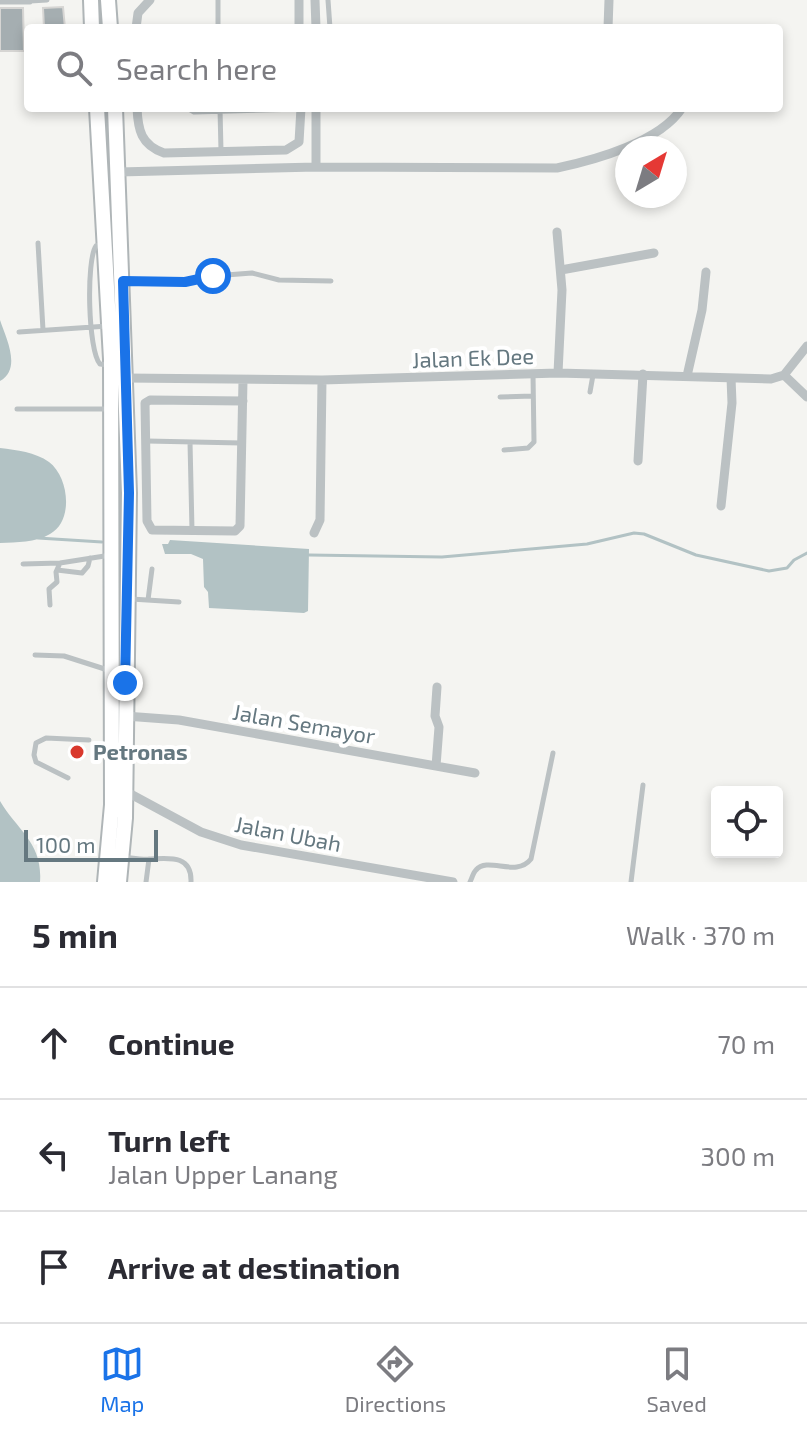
<!DOCTYPE html>
<html lang="en">
<head>
<meta charset="utf-8">
<style>
  :root { --surface:#fff; --page:#f2f2f3; --text:#2b2b33; --muted:#7c7c81; --line:#e1e1e2; --accent:#1a73e8 }
  body { margin:0; font-family:"Exo 2",sans-serif; background:var(--page); color:var(--text) }
  .controls { position:absolute; right:24px; bottom:24px; display:grid; overflow:hidden; border-radius:8px; box-shadow:0 4px 12px #0003 }
  .controls button { width:72px; height:72px; display:grid; place-items:center; padding:0; border:0; border-bottom:2px solid var(--line); background:var(--surface); color:var(--text); font:40px sans-serif }
  .compass { position:absolute; left:615px; top:136px; width:72px; height:72px; border-radius:50%; background:var(--surface); box-shadow:0 4px 12px #0003; rotate:38deg }
  .scale { position:absolute; left:24px; bottom:20px; width:134px; box-sizing:border-box; padding-left:8px; border:4px solid #657880; border-top:0; font-size:22px; line-height:28px; white-space:nowrap; color:#657880; -webkit-text-stroke:6px #fff; paint-order:stroke }
  .stop { position:absolute; width:24px; height:24px; margin:-18px; border:6px solid #1a73e8; border-radius:50%; background:#fff }
  .stop.end { background:#1a73e8; border-color:#fff; box-shadow:0 2px 8px #0008 }
  .list { margin:0; padding:0; list-style:none }
  h2 { display:flex; justify-content:space-between; align-items:center; height:104px; margin:0; padding:0 32px; font-size:34px }
  h2 small { font-size:26px; font-weight:400; color:var(--muted) }
  .list li { display:grid; grid-template-columns:52px 1fr auto; gap:24px; align-items:center; box-sizing:border-box; height:112px; padding:0 32px; border-top:2px solid var(--line) }
  .list b { display:block; font-size:30px; white-space:nowrap }
  .list p { margin:0; font-size:26px; white-space:nowrap; color:var(--muted) }
  .list em { font-size:26px; font-style:normal; color:var(--muted) }
  .icon { flex:none; width:44px; height:44px; fill:none; stroke:currentColor; stroke-width:2; stroke-linecap:round; stroke-linejoin:round }
  .map { position:relative; flex:none; width:807px; height:882px; overflow:hidden }
  .search { position:absolute; background:var(--surface); box-shadow:0 4px 12px #0003; left:24px; right:24px; top:24px; height:88px; display:flex; align-items:center; gap:20px; box-sizing:border-box; padding:0 28px; border-radius:8px; color:var(--muted); font-size:30px }
  .sheet { height:440px; background:var(--surface) }
  nav { display:flex; justify-content:space-around; align-items:center; box-sizing:border-box; height:112px; border-top:2px solid var(--line); background:var(--surface); font-size:22px; color:var(--muted) }
  nav a { display:grid; justify-items:center; gap:4px }
  nav .on { color:var(--accent) }
  .map>svg:first-child { display:block }
</style>
</head>
<body>
<div class="map">
<svg width="807" height="882" viewBox="0 0 807 882">
  <rect width="100%" height="100%" fill="#f4f4f1"/>
  <path fill="#b2c2c4" d="M0,320c6,18 22,49 0,61z
    M0,448c17,2 35,4 49,14 20,15 25,59 1,72 -15,9 -33,8 -50,9z
    M170,540l139,9 -1,62 -4,2 -95,-5 -1,-16 -4,-5 -1,-28 -12,-5h-26l-3,-10h6z
    M0,801c17,29 43,42 40,81h-40z"/>
  <g fill="none" stroke-linecap="round" stroke-linejoin="round">
    <path stroke="#b2c2c4" stroke-width="3" d="M38,538l64,4
      M309,555l133,2 145,-13 47,-11 10,1 52,21 73,16 18,-3 7,-8 13,-7"/>
  </g>
  <path fill="#a5aeb1" stroke="#d6d5d3" stroke-width="2" d="M63,7l2,21h-21l-1,-20z
    M0,8h23l1,43h-24z"/>
  <g fill="none" stroke-linecap="round" stroke-linejoin="round">
    <defs>
      <path id="primary" d="M91,0l1,28
        M108,0l2,28
        M97,108l14,251 1,446 -7,77
        M115,108l14,385 -4,325 -6,64"/>
    </defs>
    <use href="#primary" stroke="#afb5b7" stroke-width="18"/>
    <path stroke="#bbc1c3" stroke-width="5" d="M218,0v28
      M328,0l2,28
      M30,1l17,-1
      M0,2h30
      M187,108l7,4 107,-3
      M220,109l1,42
      M38,243l5,87
      M103,244l-7,2c-10,14 -8,105 4,118l8,1
      M124,281h74l15,-5 39,-3 27,7 52,1
      M19,332l89,-6
      M590,392l3,-17
      M500,397l33,-1
      M17,409h93
      M147,441l94,2
      M190,442l2,88
      M504,450l24,-2 6,-6 -1,-68
      M23,564l37,-1 51,-8
      M57,570l25,3 6,-7 2,-8
      M131,599l48,3
      M148,600l4,-31
      M50,605l-1,-16 8,-7 -1,-10 4,-9
      M35,655l29,1 47,15
      M68,778l-32,-16 -2,-7 2,-12 10,-5 43,2
      M123,857c10,1 19,3 28,2 19,-1 41,-4 40,23
      M146,882l3,-23
      M470,882c2,-4 3,-9 6,-12 12,-14 40,8 55,-11l22,-106
      M631,882l12,-97"/>
    <path stroke="#bbc1c3" stroke-width="9" d="M299,0v28
      M315,0l1,28
      M136,28l2,-15 12,-13
      M608,28l1,-28
      M137,108c1,22 4,37 27,45l122,-3 13,-8 2,-34
      M316,108v59
      M119,172l197,-5 241,1c38,-8 103,-26 125,-60
      M557,232l5,58 -4,83
      M561,270l93,-17
      M784,375l23,22
      M687,376l15,-66 4,-38
      M125,378l197,2 236,-7 213,6 13,-4 23,-29
      M243,401l-93,-1 -5,3 2,118 5,9 83,1 5,-5 3,-146
      M638,461l5,-87
      M721,506l11,-103 -1,-25
      M314,533l6,-13 2,-140
      M125,716l54,4 296,53
      M436,766l3,-39 -4,-11 2,-29
      M125,791l76,41 40,13 212,37"/>
    <use href="#primary" stroke="#fff" stroke-width="14"/>
  </g>
  <g fill="none" stroke-linecap="round" stroke-linejoin="round">
    <path stroke="#1a73e8" stroke-width="10" d="M125,683l4,-190 -6,-212 62,1 28,-6"/>
  </g>
  <circle fill="#d9382c" stroke="#fff" stroke-width="3" cx="77" cy="752" r="8"/>
  <g text-anchor="middle" stroke-width="8" stroke-linejoin="round" paint-order="stroke">
    <g font-size="22" fill="#657880" stroke="#fff">
      <text transform="translate(473 358) rotate(-2)" y="8">Jalan Ek Dee</text>
      <text transform="translate(304 724) rotate(10)" y="8">Jalan Semayor</text>
      <text transform="translate(288 834) rotate(11)" y="8">Jalan Ubah</text>
    </g>
    <g font-size="22" font-weight="bold" fill="#657880" stroke="#fff" text-anchor="start">
      <text x="93" y="760">Petronas</text>
    </g>
  </g>
</svg>
<div class="controls">
<button><svg class="icon" aria-label="locate" viewBox="0 0 24 24"><circle cx="12" cy="12" r="6"/><path d="M12 2v4M12 18v4M2 12h4M18 12h4"/></svg></button>
</div>
<svg class="compass" viewBox="-18 -18 36 36"><path d="M0-13l5 13h-10z" fill="#e53935"/><path d="M0 13l5-13h-10z" fill="#7c7c81"/></svg>
<div class="scale">100 m</div>
<div class="stop" style="left:213px;top:276px"></div>
<div class="stop end" style="left:125px;top:683px"></div>
<div class="search"><svg class="icon" aria-label="search" viewBox="0 0 24 24"><circle cx="10" cy="10" r="6"/><path d="M15 15l6 6"/></svg>Search here</div>
</div>
<section class="sheet">
<h2>5 min<small>Walk · 370 m</small></h2>
<ul class="list">
<li><svg class="icon" aria-label="ahead" viewBox="0 0 24 24"><path d="M12 20V5M6 11l6-6 6 6"/></svg><div><b>Continue</b></div><em>70 m</em></li>
<li><svg class="icon" aria-label="left" viewBox="0 0 24 24"><path d="M17 20v-9H6M10 6l-5 5 5 5"/></svg><div><b>Turn left</b><p>Jalan Upper Lanang</p></div><em>300 m</em></li>
<li><svg class="icon" aria-label="arrive" viewBox="0 0 24 24"><path d="M6 21V4h12l-3 4 3 4H6"/></svg><div><b>Arrive at destination</b></div></li>
</ul>
</section>
<nav>
<a class="on"><svg class="icon" aria-label="map" viewBox="0 0 24 24"><path d="M3 6l6-2 6 2 6-2v14l-6 2-6-2-6 2zM9 4v14M15 6v14"/></svg>Map</a>
<a><svg class="icon" aria-label="directions" viewBox="0 0 24 24"><path d="M12 3l9 9-9 9-9-9zM9 14v-3h6M13 9l2 2-2 2"/></svg>Directions</a>
<a><svg class="icon" aria-label="saved" viewBox="0 0 24 24"><path d="M7 4h10v16l-5-4-5 4z"/></svg>Saved</a>
</nav>
</body>
</html>
